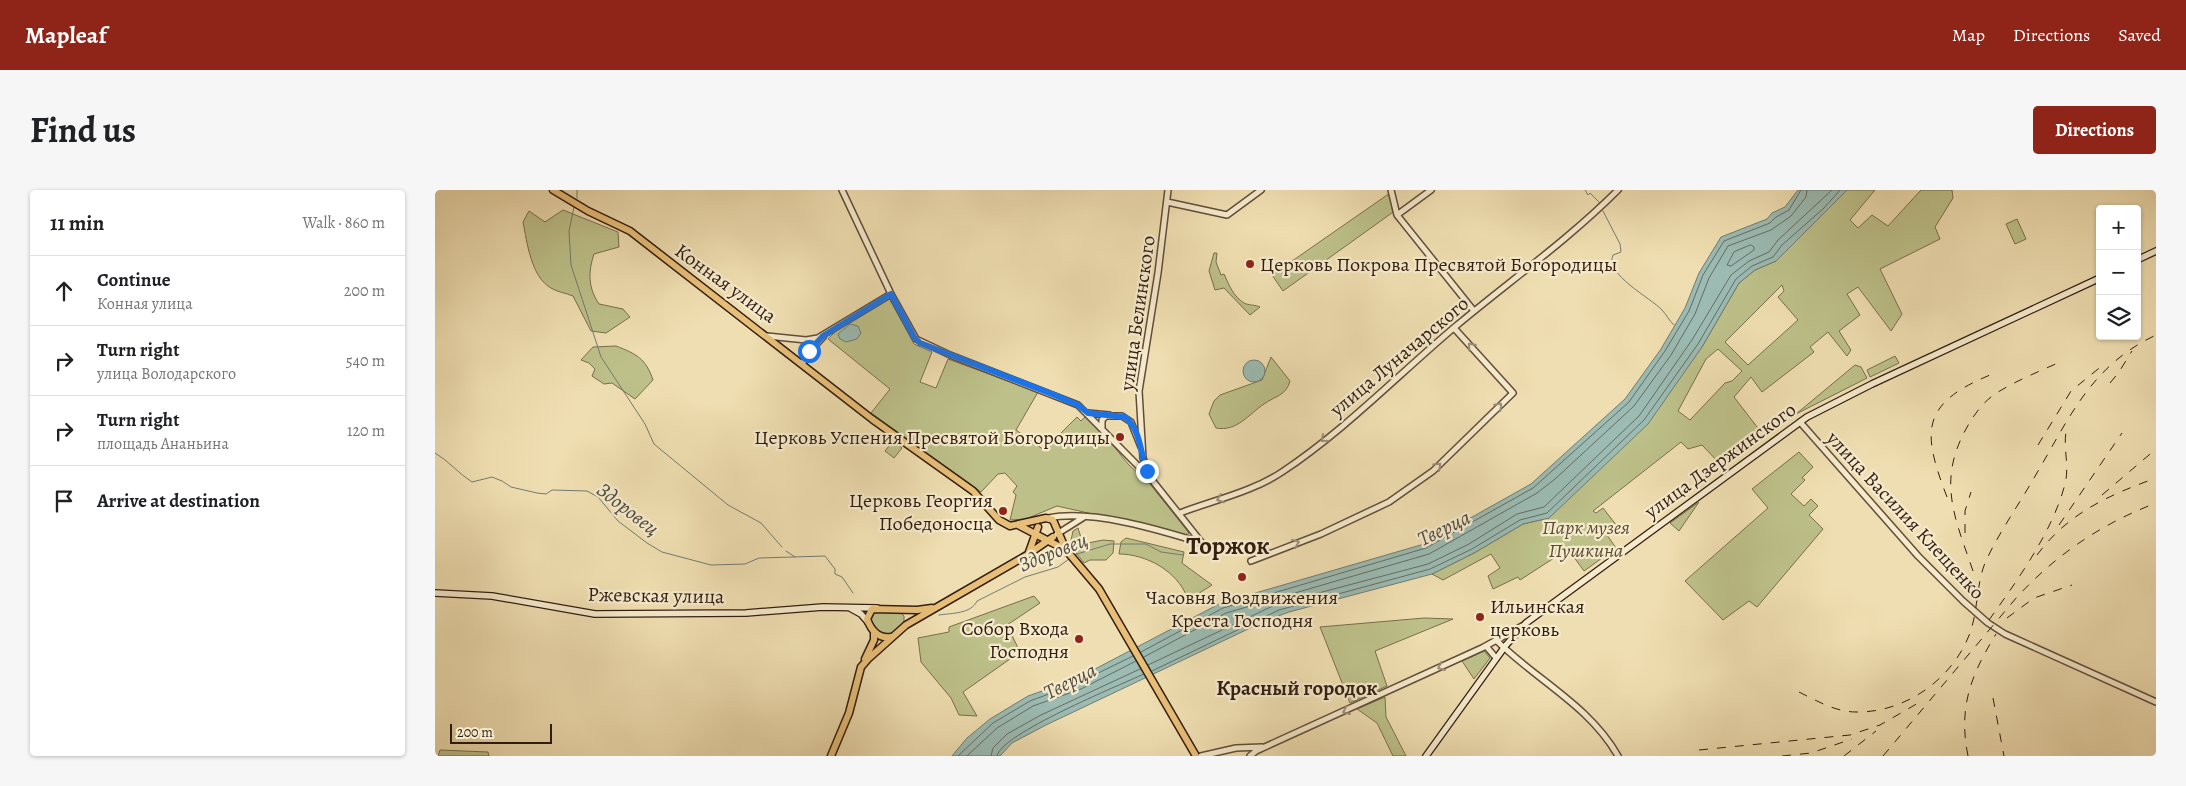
<!DOCTYPE html>
<html lang="en">
<head>
<meta charset="utf-8">
<style>
  :root { --surface:#fff; --page:#f6f6f6; --text:#202124; --muted:#757577; --line:#e0e0e0; --accent:#8f2418 }
  body { margin:0; font-family:Alegreya,serif; background:var(--page); color:var(--text) }
  .controls { position:absolute; right:15px; top:15px; display:grid; overflow:hidden; border-radius:5px; box-shadow:0 1px 4px #0004 }
  .controls button { width:45px; height:45px; display:grid; place-items:center; padding:0; border:0; border-bottom:1px solid var(--line); background:var(--surface); color:var(--text); font:25px sans-serif }
  .scale { position:absolute; left:15px; bottom:12px; width:102px; box-sizing:border-box; padding-left:5px; border:2px solid #321d11; border-top:0; font-size:14px; line-height:18px; white-space:nowrap; color:#321d11; -webkit-text-stroke:4px #f5eacc; paint-order:stroke }
  .stop { position:absolute; width:15px; height:15px; margin:-11px; border:4px solid #1a73e8; border-radius:50%; background:#fff }
  .stop.end { background:#1a73e8; border-color:#fff; box-shadow:0 1px 5px #0008 }
  .list { margin:0; padding:0; list-style:none }
  h2 { display:flex; justify-content:space-between; align-items:center; height:65px; margin:0; padding:0 20px; font-size:21px }
  h2 small { font-size:16px; font-weight:400; color:var(--muted) }
  .list li { display:grid; grid-template-columns:32px 1fr auto; gap:15px; align-items:center; box-sizing:border-box; height:70px; padding:0 20px; border-top:1px solid var(--line) }
  .list b { display:block; font-size:19px; white-space:nowrap }
  .list p { margin:0; font-size:16px; white-space:nowrap; color:var(--muted) }
  .list em { font-size:16px; font-style:normal; color:var(--muted) }
  .icon { flex:none; width:28px; height:28px; fill:none; stroke:currentColor; stroke-width:2; stroke-linecap:round; stroke-linejoin:round }
  .map { position:relative; flex:none; width:1721px; height:566px; overflow:hidden; border-radius:5px }
  header { display:flex; align-items:center; gap:30px; box-sizing:border-box; height:70px; padding:0 25px; background:var(--accent); color:#fff }
  header strong { font-size:24px }
  nav { display:flex; gap:28px; margin-inline-start:auto; font-size:18px }
  .intro { display:flex; align-items:center; justify-content:space-between; box-sizing:border-box; height:120px; padding:0 30px }
  h1 { margin:0; font-size:35px }
  .button { padding:12px 22px; border-radius:5px; background:var(--accent); color:#fff; font-size:18px; font-weight:700 }
  main { display:flex; gap:30px; padding:0 30px }
  aside { flex:1; background:var(--surface); border-radius:5px; box-shadow:0 1px 4px #0004 }
  .map>svg:first-child { display:block }
</style>
</head>
<body>
<header>
<strong>Mapleaf</strong>
<nav><a>Map</a><a>Directions</a><a>Saved</a></nav>
</header>
<div class="intro"><h1>Find us</h1><a class="button">Directions</a></div>
<main>
<aside>
<h2>11 min<small>Walk · 860 m</small></h2>
<ul class="list">
<li><svg class="icon" aria-label="ahead" viewBox="0 0 24 24"><path d="M12 20V5M6 11l6-6 6 6"/></svg><div><b>Continue</b><p>Конная улица</p></div><em>200 m</em></li>
<li><svg class="icon" aria-label="right" viewBox="0 0 24 24"><path d="M7 20v-9h11M14 6l5 5-5 5"/></svg><div><b>Turn right</b><p>улица Володарского</p></div><em>540 m</em></li>
<li><svg class="icon" aria-label="right" viewBox="0 0 24 24"><path d="M7 20v-9h11M14 6l5 5-5 5"/></svg><div><b>Turn right</b><p>площадь Ананьина</p></div><em>120 m</em></li>
<li><svg class="icon" aria-label="arrive" viewBox="0 0 24 24"><path d="M6 21V4h12l-3 4 3 4H6"/></svg><div><b>Arrive at destination</b></div></li>
</ul>
</aside>
<div class="map">
<svg width="1721" height="566" viewBox="0 0 1721 566">
  <rect width="100%" height="100%" fill="#efdeb1"/>
  <filter id="stains"><feTurbulence type="fractalNoise" baseFrequency=".004" numOctaves="4"/><feColorMatrix values="0 0 0 0 .2 0 0 0 0 .09 0 0 0 0 .02 0 0 0 .5 -.17"/></filter>
  <radialGradient id="worn" r=".72"><stop offset=".6" stop-color="#630" stop-opacity="0"/><stop offset="1" stop-color="#630" stop-opacity=".3"/></radialGradient>
  <path fill="#bdc089" stroke="#786e4d" fill-rule="evenodd" d="M1412,0h28l-25,30 8,8 14,-13 16,11 33,-36h31l1,8 -18,29 5,12 -60,30 22,45 -11,17 -33,-44 -11,7 13,21 -21,16 12,19 -4,6 -19,-24 -18,15 4,5 -52,40 -11,-15 -17,20 30,39 -41,31 -21,-22 -14,4 -7,-7 -88,69 3,2 7,-5 14,18 -10,9 9,13 -32,23 -16,-22 -48,31 -2,-3 -25,12 -5,-13 12,-8 -9,-14 -48,26 -11,-6 42,-21 49,-29 26,-6 125,-134 28,-37 37,-64 16,-13 21,-9zM1347,95l2,6 -6,6 20,23 -50,45 -23,-23zM1283,159l24,22 -10,10 -7,2 -35,37 -12,-9 28,-52z
    M955,3l6,17 -113,81 -11,-16z
    M128,20l55,22 1,15 -25,7c-6,18 -6,34 5,50l24,5 7,8 -24,16 -15,-2 -18,-35c-7,-3 -16,-4 -22,-8 -20,-11 -24,-46 -28,-66l6,-11 16,11z
    M1582,29l9,20 -11,5 -9,-20z
    M779,63h3l-1,9 5,13 3,-1c5,11 9,22 20,29 3,2 12,2 16,4l-10,8 -26,-27 -9,2 -6,-19z
    M454,108l25,46 18,8 -12,30 16,6 12,-29 90,33 -22,38 28,20 33,-33 4,4 4,-4 8,4 36,44 21,19 39,49 -3,2 -129,-29 -31,13 -16,1 6,-25 -3,-3 4,-6 -12,-13 -7,1 -17,18 -110,-79 19,-24 -62,-50 10,-10z
    M181,156c21,8 30,13 37,34l-18,19 -23,-16 -8,1 -12,-8 3,-7 -6,-6 -8,-3 12,-13z
    M1460,166l4,7 -29,14 -3,-7z
    M836,167l19,24c-4,15 -15,15 -26,23 -15,10 -27,28 -48,24l-7,-14 5,-13 6,-6 42,-15z
    M1420,175l6,2 6,11 -71,36z
    M458,251l9,7 -8,10 -9,-7z
    M1364,262l14,15 -11,11 3,2 -14,14 13,12 7,-7 7,7 -9,9 14,14 -66,78 -8,-6 -26,19 -38,-39 83,-73 -16,-19z
    M1264,312l-20,29 -9,-8z
    M643,338l5,16 20,-4 11,1 -1,12 -7,7h-16l-6,3 -14,-18 3,-14z
    M691,348l58,14 -2,11 30,22 -19,12h-6c-10,-26 -41,-43 -68,-43l2,-12z
    M599,406l6,7 -33,22 13,27 -57,40 14,24 -18,-1 -8,-17 -30,-36 -3,-24 31,-6v-5z
    M437,421l29,2 3,3v6l-14,13 -10,-1 -10,-12z
    M989,428l29,1 -78,32 12,35 -37,17 -30,-76z
    M1049,461l6,7 -16,21 -12,-18z
    M950,507l1,20 20,39h-13l-16,-33 -20,-14z
    M5,560l48,2 1,4h-51z"/>
  <path fill="#9bbbb3" stroke="#717c72" d="M1363,0h49l-71,71 -21,9 -16,13 -37,64 -54,77 -99,94 -26,6 -49,29 -42,21 -143,38 -24,9 -219,104 -34,18 -12,13h-48l15,-18 23,-19 38,-23 48,-17 145,-76 203,-59 107,-60 94,-85 36,-50 24,-41 14,-35 22,-36 46,-18 5,-6 13,-6z
    M415,134l8,2 3,7 -4,6 -11,3 -6,-3 -2,-5z
    M808 181a11 11 0 1 1 22 0a11 11 0 1 1-22 0Z"/>
  <g fill="none" stroke-linecap="round" stroke-linejoin="round">
    <path stroke="#666c62" stroke-width="1" d="M1316,55l3,2v3l-23,16 -4,-1 7,-13z
      M706,462l82,-44 203,-60 107,-60 96,-86 36,-51 24,-40 14,-36 21,-34 46,-18 6,-6 13,-7 12,-20
      M709,467l82,-44 203,-59 108,-61 18,-14 79,-73 37,-51 24,-41 14,-36 19,-32 43,-16 20,-14 15,-19 1,-7
      M713,475l129,-61 151,-40 41,-20 48,-30 27,-7 95,-91 53,-76 39,-65 18,-14 20,-9 9,-12 54,-50
      M717,481l127,-61 151,-41 42,-20 48,-29 27,-7 97,-93 54,-76 38,-65 16,-13 21,-9 9,-12 42,-37 16,-18
      M523,566l35,-33 37,-22 48,-18 55,-27
      M532,566l30,-28 36,-22 48,-17 55,-28
      M556,566l2,-8 14,-14 34,-19 99,-46
      M562,566c3,-22 123,-71 147,-82"/>
    <path stroke="#717c72" stroke-width="1" d="M142,0v8
      M1150,0l3,5 2,-2 10,10
      M139,17l-5,24 2,34 30,92 44,67 9,20 74,61 33,18 21,24
      M1168,21l17,33 1,8 -8,3c-9,19 38,43 49,55 5,5 7,11 12,15
      M0,263c14,8 24,21 37,29l20,-5 10,4 9,6 26,6 9,1 6,-4 35,1 11,6 20,24 29,22 15,9 49,13 34,-1 14,-6 66,-2 10,13v5l7,3 11,16
      M351,361l9,6
      M639,365l36,-11h36l15,8 22,3
      M787,408l3,6
      M504,425c13,-2 32,-1 38,-14l48,-24 33,-10 11,-8"/>
    <defs>
      <path id="tertiary" d="M407,0l49,104 25,45 34,16 128,50 74,75 50,63
        M956,0l6,25 77,96
        M732,12l60,13 34,-25
        M962,25l34,-25
        M332,146l39,4 12,-2 73,-44
        M367,174l8,-13 13,-14
        M653,223l21,2
        M1365,232l118,134 45,45 25,22 17,11 151,68
        M667,237v-7l4,-4h16l9,6 10,25
        M713,283l-5,-15 -4,-67 19,-118 10,-83
        M745,323c34,-13 72,-21 102,-41 62,-41 117,-98 174,-146 55,-46 112,-86 162,-136
        M614,328c42,-9 111,12 153,25
        M622,344l27,-17
        M816,371l70,-27 68,-32 44,-31 80,-78 -59,-65
        M1061,450c40,40 93,65 122,116
        M1051,456l10,12
        M766,566l35,-8 26,-1
        M815,566l6,-5 226,-103 40,-22"/>
      <path id="secondary" d="M1702,70l19,-9
        M0,403l57,3 103,18 151,-1 77,-6 54,1
        M415,418l11,6 7,8
        M991,566l80,-111 20,-22 281,-206 65,-33 228,-106"/>
      <path id="primary" d="M118,0l35,21 42,20 242,188 101,72 26,29 11,6 36,-8 7,2 13,30
        M583,335l48,25 33,39 97,167
        M594,362l9,-25
        M456,447c-13,2 -20,-7 -24,-18l5,-10 45,1 15,-2
        M430,469l9,-19v-9
        M396,566l18,-43 12,-46 7,-8 38,-34 121,-70 26,-18"/>
    </defs>
    <use href="#tertiary" stroke="#614d39" stroke-width="8"/>
    <use href="#secondary" stroke="#321d11" stroke-width="8"/>
    <use href="#primary" stroke="#321d11" stroke-width="9"/>
    <use href="#tertiary" stroke="#f5eacc" stroke-width="5"/>
    <use href="#secondary" stroke="#f5eacc" stroke-width="5.5"/>
    <use href="#primary" stroke="#e8bf78" stroke-width="6"/>
    <path stroke="#321d11" stroke-width="1" stroke-dasharray="9 9" stroke-linecap="butt" d="M1675,193l9,-11 13,-21
      M1603,255l33,-54 32,-26
      M1667,305l54,-46
      M1512,307c-25,-65 -27,-93 43,-122
      M1624,335l63,-92
      M1530,343v-22l6,-19
      M1602,365c31,-42 72,-60 119,-77
      M1538,381c-18,-53 -36,-89 -7,-142 7,-13 16,-26 29,-35 20,-13 43,-22 65,-32
      M1572,428l27,-20 38,-13
      M1554,430c28,-39 64,-89 76,-136 5,-19 -3,-38 2,-57
      M1364,502c18,9 37,20 57,20 49,1 97,-33 114,-79 8,-22 6,-47 15,-70 13,-29 33,-57 49,-85 35,-59 56,-112 122,-143
      M1558,508l11,58
      M1264,560l151,-15 30,-10 40,-23
      M1347,566l29,-3 41,-14
      M1409,566l32,-25
      M1448,566l134,-159c40,-43 84,-73 139,-94
      M1533,566c-10,-49 3,-81 28,-122"/>
  </g>
  <defs><path id="oneway-chevron" d="M-2-3.5L2.5 0L-2 3.5" fill="none" stroke-width="1.6" stroke-linecap="round" stroke-linejoin="round" transform="scale(1.25)"/></defs>
  <g stroke="#9d8e78">
    <use href="#oneway-chevron" transform="translate(1036 156) rotate(-132)"/>
    <use href="#oneway-chevron" transform="translate(1064 216) rotate(-45)"/>
    <use href="#oneway-chevron" transform="translate(889 249) rotate(140)"/>
    <use href="#oneway-chevron" transform="translate(1003 276) rotate(-43)"/>
    <use href="#oneway-chevron" transform="translate(785 309) rotate(160)"/>
    <use href="#oneway-chevron" transform="translate(861 353) rotate(-22)"/>
    <use href="#oneway-chevron" transform="translate(1006 477) rotate(155)"/>
    <use href="#oneway-chevron" transform="translate(911 521) rotate(156)"/>
  </g>
  <g fill="none" stroke-linecap="round" stroke-linejoin="round">
    <path stroke="#1a73e8" stroke-width="6" d="M374,161l14,-15 68,-42 23,43 6,6 132,51 26,11 10,8 37,4c16,13 15,36 22,54"/>
  </g>
  <g fill="#8f2418" stroke="#f5eacc" stroke-width="2">
    <circle cx="815" cy="74" r="5"/>
    <circle cx="685" cy="247" r="5"/>
    <circle cx="568" cy="321" r="5"/>
    <circle cx="807" cy="387" r="5"/>
    <circle cx="1045" cy="427" r="5"/>
    <circle cx="644" cy="449" r="5"/>
  </g>
  <g text-anchor="middle" stroke-width="4.5" stroke-linejoin="round" paint-order="stroke">
    <g font-size="20" fill="#321d11" stroke="#f5eacc" text-anchor="end">
      <text x="825" y="81" text-anchor="start">Церковь Покрова Пресвятой Богородицы</text>
      <text x="675" y="254">Церковь Успения Пресвятой Богородицы</text>
      <text x="558" y="317">Церковь Георгия<tspan x="558" dy="23">Победоносца</tspan></text>
      <text x="807" y="414" text-anchor="middle">Часовня Воздвижения<tspan x="807" dy="23">Креста Господня</tspan></text>
      <text x="1055" y="423" text-anchor="start">Ильинская<tspan x="1055" dy="23">церковь</tspan></text>
      <text x="634" y="445">Собор Входа<tspan x="634" dy="23">Господня</tspan></text>
    </g>
    <g font-size="20" fill="#321d11" stroke="#f5eacc">
      <text transform="translate(291 93) rotate(36)" y="7">Конная улица</text>
      <text transform="translate(702 123) rotate(-82)" y="7">улица Белинского</text>
      <text transform="translate(964 166) rotate(-40)" y="7">улица Луначарского</text>
      <text transform="translate(1285 270) rotate(-36)" y="7">улица Дзержинского</text>
      <text transform="translate(1471 325) rotate(47)" y="7">улица Василия Клещенко</text>
      <text transform="translate(221 405) rotate(1)" y="7">Ржевская улица</text>
    </g>
    <g font-size="20" font-style="italic" fill="#5c4e35" stroke="#f5eacc">
      <text x="1151" y="344">Парк музея<tspan x="1151" dy="23">Пушкина</tspan></text>
    </g>
    <g font-size="21" font-style="italic" fill="#524c42" stroke="#f5eacc">
      <text transform="translate(193 319) rotate(38)" y="7">Здоровец</text>
      <text transform="translate(1009 338) rotate(-26)" y="7">Тверца</text>
      <text transform="translate(618 362) rotate(-22)" y="7">Здоровец</text>
      <text transform="translate(635 491) rotate(-27)" y="7">Тверца</text>
    </g>
    <g font-size="21" font-weight="bold" fill="#321d11" stroke="#f5eacc">
      <text x="862" y="505">Красный городок</text>
    </g>
    <g font-size="25" font-weight="bold" fill="#321d11" stroke="#f5eacc">
      <text x="793" y="364">Торжок</text>
    </g>
  </g>
  <rect width="100%" height="100%" filter="url(#stains)"/>
  <rect width="100%" height="100%" fill="url(#worn)"/>
</svg>
<div class="controls">
<button>+</button>
<button>−</button>
<button><svg class="icon" aria-label="layers" viewBox="0 0 24 24"><path d="M12 4l9 5-9 5-9-5zM3 14l9 5 9-5"/></svg></button>
</div>
<div class="scale">200 m</div>
<div class="stop" style="left:374px;top:161px"></div>
<div class="stop end" style="left:712px;top:281px"></div>
</div>
</main>
</body>
</html>
